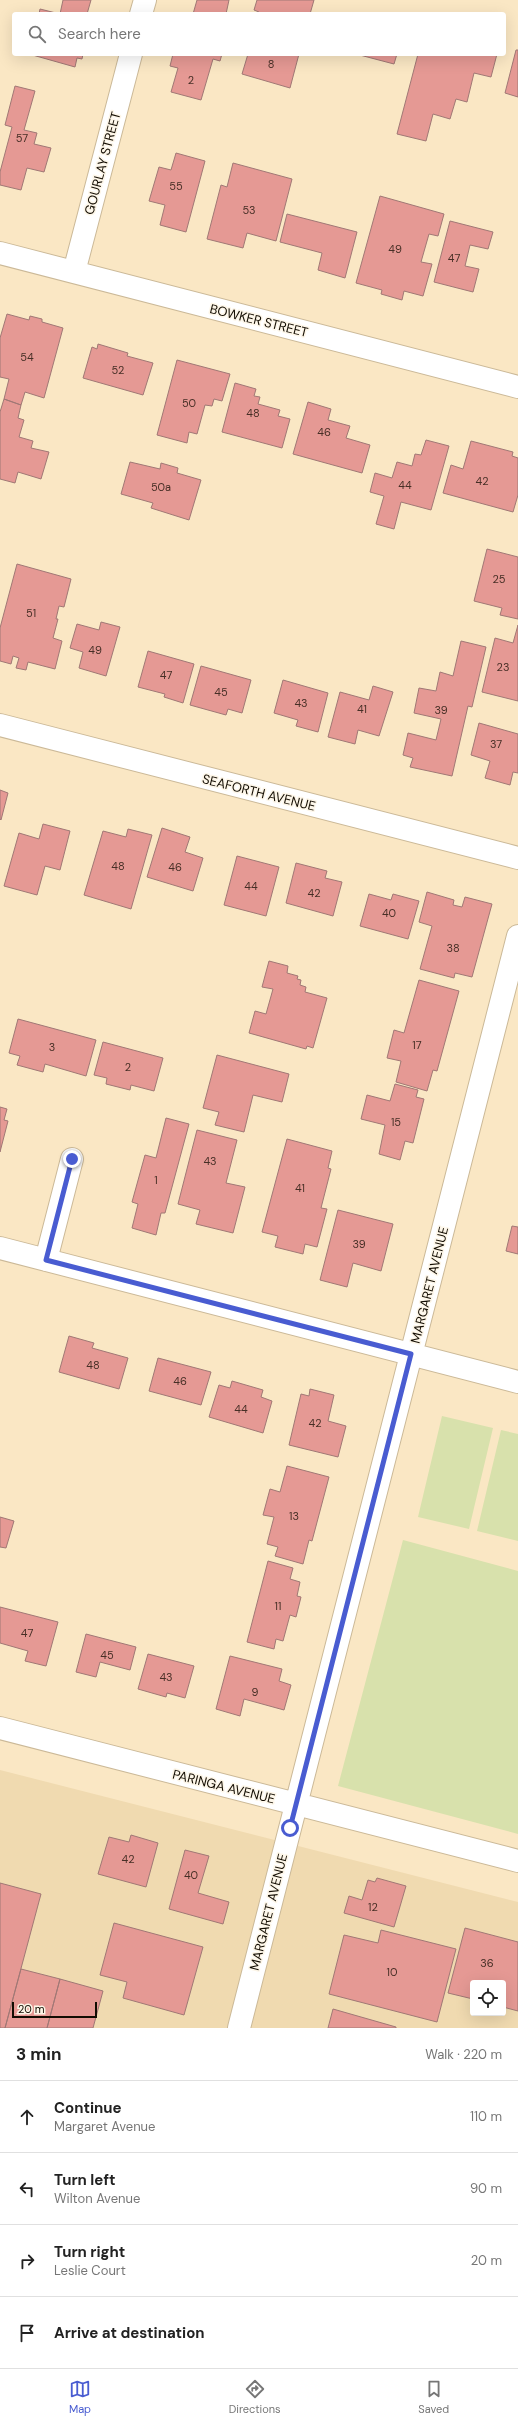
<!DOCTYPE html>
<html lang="en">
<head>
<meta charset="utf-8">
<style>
  :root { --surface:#fff; --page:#f2f2f2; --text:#222; --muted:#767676; --line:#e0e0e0; --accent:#495cd1 }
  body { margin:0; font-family:"DM Sans",sans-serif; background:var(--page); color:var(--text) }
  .controls { position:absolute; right:12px; bottom:12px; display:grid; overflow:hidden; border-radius:4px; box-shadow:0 4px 16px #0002 }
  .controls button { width:36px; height:36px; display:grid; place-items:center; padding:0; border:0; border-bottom:1px solid var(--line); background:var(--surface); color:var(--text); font:20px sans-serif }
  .scale { position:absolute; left:12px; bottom:10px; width:85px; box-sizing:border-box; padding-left:4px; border:2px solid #120c02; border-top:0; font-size:11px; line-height:14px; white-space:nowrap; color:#120c02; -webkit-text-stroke:3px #fdf6e8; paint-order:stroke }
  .stop { position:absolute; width:12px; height:12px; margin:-9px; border:3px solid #495cd1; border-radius:50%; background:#fff }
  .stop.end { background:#495cd1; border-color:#fff; box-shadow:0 1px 4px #0008 }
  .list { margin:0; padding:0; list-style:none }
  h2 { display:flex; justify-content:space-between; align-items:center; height:52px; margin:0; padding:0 16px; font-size:17px }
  h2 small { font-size:13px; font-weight:400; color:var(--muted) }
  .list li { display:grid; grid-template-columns:26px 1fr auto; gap:12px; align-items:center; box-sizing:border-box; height:72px; padding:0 16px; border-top:1px solid var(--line) }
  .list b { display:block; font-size:15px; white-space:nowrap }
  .list p { margin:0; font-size:13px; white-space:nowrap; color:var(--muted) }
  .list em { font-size:13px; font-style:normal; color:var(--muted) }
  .icon { flex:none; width:22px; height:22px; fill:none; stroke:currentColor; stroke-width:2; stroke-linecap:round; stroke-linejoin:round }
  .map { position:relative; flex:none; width:518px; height:2028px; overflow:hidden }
  .search { position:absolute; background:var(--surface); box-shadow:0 4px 16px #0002; left:12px; right:12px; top:12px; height:44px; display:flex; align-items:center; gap:10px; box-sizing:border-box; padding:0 14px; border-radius:4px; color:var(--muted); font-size:15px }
  .sheet { height:340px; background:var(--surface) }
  nav { display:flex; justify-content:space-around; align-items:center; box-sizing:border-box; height:56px; border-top:1px solid var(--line); background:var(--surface); font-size:11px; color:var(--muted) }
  nav a { display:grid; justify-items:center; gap:2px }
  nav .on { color:var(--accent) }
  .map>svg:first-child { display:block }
</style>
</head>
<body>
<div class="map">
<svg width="518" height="2028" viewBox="0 0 518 2028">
  <rect width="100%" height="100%" fill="#fae7c4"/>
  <path fill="#f0dab0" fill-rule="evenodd" d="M0,1770l518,132v126h-518zM473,1983h30v30h-30z"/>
  <path fill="#d8e1ac" d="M442,1416l51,12 -24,101 -51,-12z
    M501,1430l17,4v107l-41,-10z
    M403,1540l115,31v263l-180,-48z"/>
  <path fill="#e59994" stroke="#a07875" d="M63,0h28l-4,14h-27z
    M197,0h32l-3,14h-33z
    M257,0h57l-4,14h-51v-2l-5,-2z
    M40,9l20,5h-21z
    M516,50h2v47l-13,-4z
    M29,54h54l-1,5 -5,-1 -2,9z
    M173,54h49l-2,7 -7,-2 -12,41 -30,-8 7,-24 -8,-2z
    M248,54h51l-9,34 -48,-14z
    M356,54h41l-3,10z
    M418,54h79l-6,23 -17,-4 -7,29 -11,-3 -6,20 -17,-5 -7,27 -29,-7z
    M15,86l20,5 -11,39 13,3 -3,11 17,4 -7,24 -17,-4 -6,22 -21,-5v-13l12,-45 -7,-2z
    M176,153l29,8 -19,71 -26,-7 5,-20 -16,-4 10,-34 12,3z
    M233,163l59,16 -16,62 -29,-8 -4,15 -36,-9 14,-54 6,2z
    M380,196l64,18 -6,22 -9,-2 -8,28 11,2 -9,32 -19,-5 -2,9 -21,-6 1,-4 -26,-7z
    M287,214l70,18 -12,46 -27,-8 4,-17 -42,-11z
    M450,221l43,11 -5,17 -18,-4 -5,21 14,3 -6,23 -39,-10z
    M7,314l22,6 1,-4 12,3v3l21,6 -19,70 -19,-6 -4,13 -17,-6 5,-20 -9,-2v-39z
    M98,344l30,9 -1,3 26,7 -10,32 -60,-17 9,-31 5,2z
    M177,360l53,14 -8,27 -8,-2 -2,7 -7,-1 -8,29 -8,-2 -2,11 -30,-8z
    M235,383l21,6 -2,7 6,1 -2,7 22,6 -2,6 12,3 -8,29 -60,-16z
    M4,399l17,6 -3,13 6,2 -5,17 14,4 -2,7 18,4 -8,27 -23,-7 -3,11 -15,-4v-67z
    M308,402l23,7 -3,11 22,6 -4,12 24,7 -8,28 -69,-19z
    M426,440l23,6 -18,64 -30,-8 -7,27 -18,-5 8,-28 -14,-4 5,-19 17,5 5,-16 15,4 3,-12 6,1z
    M471,441l42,11 -1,4 6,2v37l-5,17 -70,-19 8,-28 12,4z
    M130,462l30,7 1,-6 17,5 -1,5 24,7 -12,40 -38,-12 2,-5 -32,-9z
    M487,549l31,8v62l-18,-4 2,-7 -28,-7z
    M17,564l54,15 -7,28 -5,-1 -3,13h2l-5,19 9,3 -7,28 -27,-7 -2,8 -10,-2 3,-10 -6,-2 -2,8 -11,-3v-33z
    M101,622l19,5 -14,49 -27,-8 4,-16 -13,-4 7,-24 22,6z
    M518,625v76l-36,-9 13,-54 18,5z
    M461,641l25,6 -14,60 -4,-1 -16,70 -42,-9 3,-9 -10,-3 5,-22 28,7 5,-21 -27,-6 5,-25 17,3 4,-19 13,4z
    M148,651l46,13 -11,39 -19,-6 1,-3 -27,-7z
    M201,666l50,14 -9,33 -14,-4 -2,6 -36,-10z
    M283,680l45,13 -10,39 -22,-6 2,-6 -24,-7z
    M373,686l20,6 -14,44 -21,-6 -3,14 -27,-7 12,-45 29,8z
    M479,723l39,11v39l-5,-1 -3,13 -25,-7 5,-17 -19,-6z
    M0,790l8,3 -7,27 -1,-1z
    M43,824l27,7 -10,39 -15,-4 -8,29 -33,-9 15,-53 20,6z
    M162,828l28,9 -5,15 18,6 -10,33 -46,-14z
    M128,829l24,6 -21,74 -47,-14 19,-64 23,6z
    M237,856l42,11 -13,49 -42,-11z
    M296,863l31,8 -2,7 17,4 -9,34 -47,-13z
    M427,892l27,8 -1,5 9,2 3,-10 27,7 -20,73 -17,-4 -1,5 -34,-9 12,-43 -13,-4z
    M369,894l22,6 2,-6 26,7 -11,38 -48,-13z
    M269,961l19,5 -1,7 11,3 -1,3 4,1 -1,5 6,2 -1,5 22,6 -14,50 -6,-2 -1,3 -57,-16 6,-22 11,3 7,-25 -11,-2z
    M419,980l40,11 -22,80 -4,-1 -6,21 -31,-9 5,-21 -14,-3 7,-28 10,3z
    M18,1019l78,21 -10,36 -41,-12 -2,8 -26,-7 3,-9 -11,-3z
    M103,1042l60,16 -9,33 -23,-6 -1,5 -24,-6 1,-6 -13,-3z
    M217,1055l72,19 -7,28 -29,-7 -9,37 -29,-7 4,-13 -16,-4z
    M395,1084l23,6 -2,7 8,2 -11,44 -8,-2 -5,19 -21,-6 6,-29 -24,-6 6,-24 23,6z
    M0,1107l7,2 -3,11 4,1 -8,31z
    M166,1118l23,6 -24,89h-4l-5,22 -24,-7 6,-24 -6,-2 13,-47 11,3z
    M197,1130l40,10 -11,43 19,4 -12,46 -37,-9 4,-14 -22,-6z
    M287,1139l45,12 -4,17 3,1 -10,39 6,1 -10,38 -12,-3 -2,10 -28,-7 3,-11 -16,-4z
    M338,1210l55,14 -12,47 -28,-8 -6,24 -27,-7z
    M512,1226l6,1v27l-12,-3z
    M69,1336l25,7 -2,5 36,10 -9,31 -60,-17z
    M158,1358l53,14 -10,33 -52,-14z
    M232,1381l31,9 -2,7 11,4 -9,32 -54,-16 10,-32 11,3z
    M310,1389l24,6 -6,26 18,5 -8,31 -49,-12 12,-51 8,2z
    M287,1466l42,11 -17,64 -3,-1 -6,24 -28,-8 3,-9 -11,-3 7,-27 -11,-2 7,-26 10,3z
    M0,1517l14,4 -8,27 -6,-1z
    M268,1561l25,7 -3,11 10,3 -3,14 4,1 -5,20 -6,-2 -7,26 -7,-2 -2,10 -27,-7z
    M0,1607l58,15 -12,44 -21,-5 3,-10 -28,-8z
    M86,1634l50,13 -6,23 -30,-8 -4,15 -20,-5z
    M148,1654l46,12 -9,32 -18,-5 -1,4 -28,-8z
    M230,1656l52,13 -3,12 12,4 -7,25 -40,-11 -4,17 -24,-7z
    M131,1835l27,8 -12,44 -48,-13 11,-37 20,5z
    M185,1850l24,6 -11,37 31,9 -6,22 -54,-15z
    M377,1878l29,8 -12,41 -50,-14 5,-17 13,4 6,-20 7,2z
    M0,1883l41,11 -36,134h-5z
    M114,1923l89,24 -19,68 -61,-17 4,-16 -27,-7z
    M465,1928l53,14v69l-15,-4v-24h-30v16l-25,-6z
    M381,1930l75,19 -19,73 -108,-28 15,-59 34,8z
    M21,1969l39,10 -13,49h-42z
    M60,1979l43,12 -10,37h-46z
    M333,2009l63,18v1h-68z"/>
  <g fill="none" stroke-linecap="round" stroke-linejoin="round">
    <defs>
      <path id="minor" d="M141,14l4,-14
        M0,253l518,134
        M74,272l57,-218
        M0,725l518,133
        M0,1248l518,134
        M46,1260l26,-101
        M0,1728l518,133
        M239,2028l279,-1092"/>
    </defs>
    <use href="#minor" stroke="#cbb998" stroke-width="24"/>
    <use href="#minor" stroke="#fff" stroke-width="22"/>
  </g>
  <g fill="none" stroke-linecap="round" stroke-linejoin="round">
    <path stroke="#495cd1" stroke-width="5" d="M72,1159l-26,101 365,94 -121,474"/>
  </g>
  <g text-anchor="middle" stroke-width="3" stroke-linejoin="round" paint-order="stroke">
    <g font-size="11" fill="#472f26">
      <text x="271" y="68">8</text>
      <text x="191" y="84">2</text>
      <text x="22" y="142">57</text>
      <text x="176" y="190">55</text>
      <text x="249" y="214">53</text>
      <text x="395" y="253">49</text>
      <text x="454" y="262">47</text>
      <text x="27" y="361">54</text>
      <text x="118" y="374">52</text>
      <text x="189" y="407">50</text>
      <text x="253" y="417">48</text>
      <text x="324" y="436">46</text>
      <text x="482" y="485">42</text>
      <text x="405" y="489">44</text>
      <text x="161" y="491">50a</text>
      <text x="499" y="583">25</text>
      <text x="31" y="617">51</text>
      <text x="95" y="654">49</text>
      <text x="503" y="671">23</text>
      <text x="166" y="679">47</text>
      <text x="221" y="696">45</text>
      <text x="301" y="707">43</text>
      <text x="362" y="713">41</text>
      <text x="441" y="714">39</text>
      <text x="496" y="748">37</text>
      <text x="118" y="870">48</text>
      <text x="175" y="871">46</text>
      <text x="251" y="890">44</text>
      <text x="314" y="897">42</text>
      <text x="389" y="917">40</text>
      <text x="453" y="952">38</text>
      <text x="417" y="1049">17</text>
      <text x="52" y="1051">3</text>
      <text x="128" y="1071">2</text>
      <text x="396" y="1126">15</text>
      <text x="210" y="1165">43</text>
      <text x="156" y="1184">1</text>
      <text x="300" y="1192">41</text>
      <text x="359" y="1248">39</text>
      <text x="93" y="1369">48</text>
      <text x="180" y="1385">46</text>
      <text x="241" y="1413">44</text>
      <text x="315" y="1427">42</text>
      <text x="294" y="1520">13</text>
      <text x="278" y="1610">11</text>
      <text x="27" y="1637">47</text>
      <text x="107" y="1659">45</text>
      <text x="166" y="1681">43</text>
      <text x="255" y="1696">9</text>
      <text x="128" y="1863">42</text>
      <text x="191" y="1879">40</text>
      <text x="373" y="1911">12</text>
      <text x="487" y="1967">36</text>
      <text x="392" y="1976">10</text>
    </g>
    <g font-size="13" fill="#120c02" stroke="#fdf6e8">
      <text transform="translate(102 163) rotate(-75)" y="5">GOURLAY STREET</text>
      <text transform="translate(259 320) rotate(14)" y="5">BOWKER STREET</text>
      <text transform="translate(259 792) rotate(14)" y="5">SEAFORTH AVENUE</text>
      <text transform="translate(429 1285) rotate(-76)" y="5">MARGARET AVENUE</text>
      <text transform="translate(224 1786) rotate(14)" y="5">PARINGA AVENUE</text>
      <text transform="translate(268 1912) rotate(-76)" y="5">MARGARET AVENUE</text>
    </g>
  </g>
</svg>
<div class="controls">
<button><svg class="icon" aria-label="locate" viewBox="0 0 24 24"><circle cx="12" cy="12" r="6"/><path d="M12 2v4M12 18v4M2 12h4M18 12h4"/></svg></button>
</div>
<div class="scale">20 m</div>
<div class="stop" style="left:290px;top:1828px"></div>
<div class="stop end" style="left:72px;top:1159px"></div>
<div class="search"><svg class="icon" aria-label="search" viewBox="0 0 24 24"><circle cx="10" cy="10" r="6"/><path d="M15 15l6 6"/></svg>Search here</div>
</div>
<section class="sheet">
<h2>3 min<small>Walk · 220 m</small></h2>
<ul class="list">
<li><svg class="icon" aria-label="ahead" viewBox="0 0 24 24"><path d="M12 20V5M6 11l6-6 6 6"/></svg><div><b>Continue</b><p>Margaret Avenue</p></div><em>110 m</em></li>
<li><svg class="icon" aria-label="left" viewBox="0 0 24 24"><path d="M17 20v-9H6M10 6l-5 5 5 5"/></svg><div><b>Turn left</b><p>Wilton Avenue</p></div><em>90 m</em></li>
<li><svg class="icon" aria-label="right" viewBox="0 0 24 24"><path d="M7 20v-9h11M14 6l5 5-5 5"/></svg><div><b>Turn right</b><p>Leslie Court</p></div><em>20 m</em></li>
<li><svg class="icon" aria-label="arrive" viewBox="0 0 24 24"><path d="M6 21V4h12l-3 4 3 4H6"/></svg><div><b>Arrive at destination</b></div></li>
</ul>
</section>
<nav>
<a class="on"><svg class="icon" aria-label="map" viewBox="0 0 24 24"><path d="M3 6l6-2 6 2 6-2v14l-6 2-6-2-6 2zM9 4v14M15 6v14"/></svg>Map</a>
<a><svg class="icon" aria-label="directions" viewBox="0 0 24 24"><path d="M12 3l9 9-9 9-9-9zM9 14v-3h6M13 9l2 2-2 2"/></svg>Directions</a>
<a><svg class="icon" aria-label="saved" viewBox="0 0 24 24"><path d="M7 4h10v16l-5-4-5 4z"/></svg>Saved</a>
</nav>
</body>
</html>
